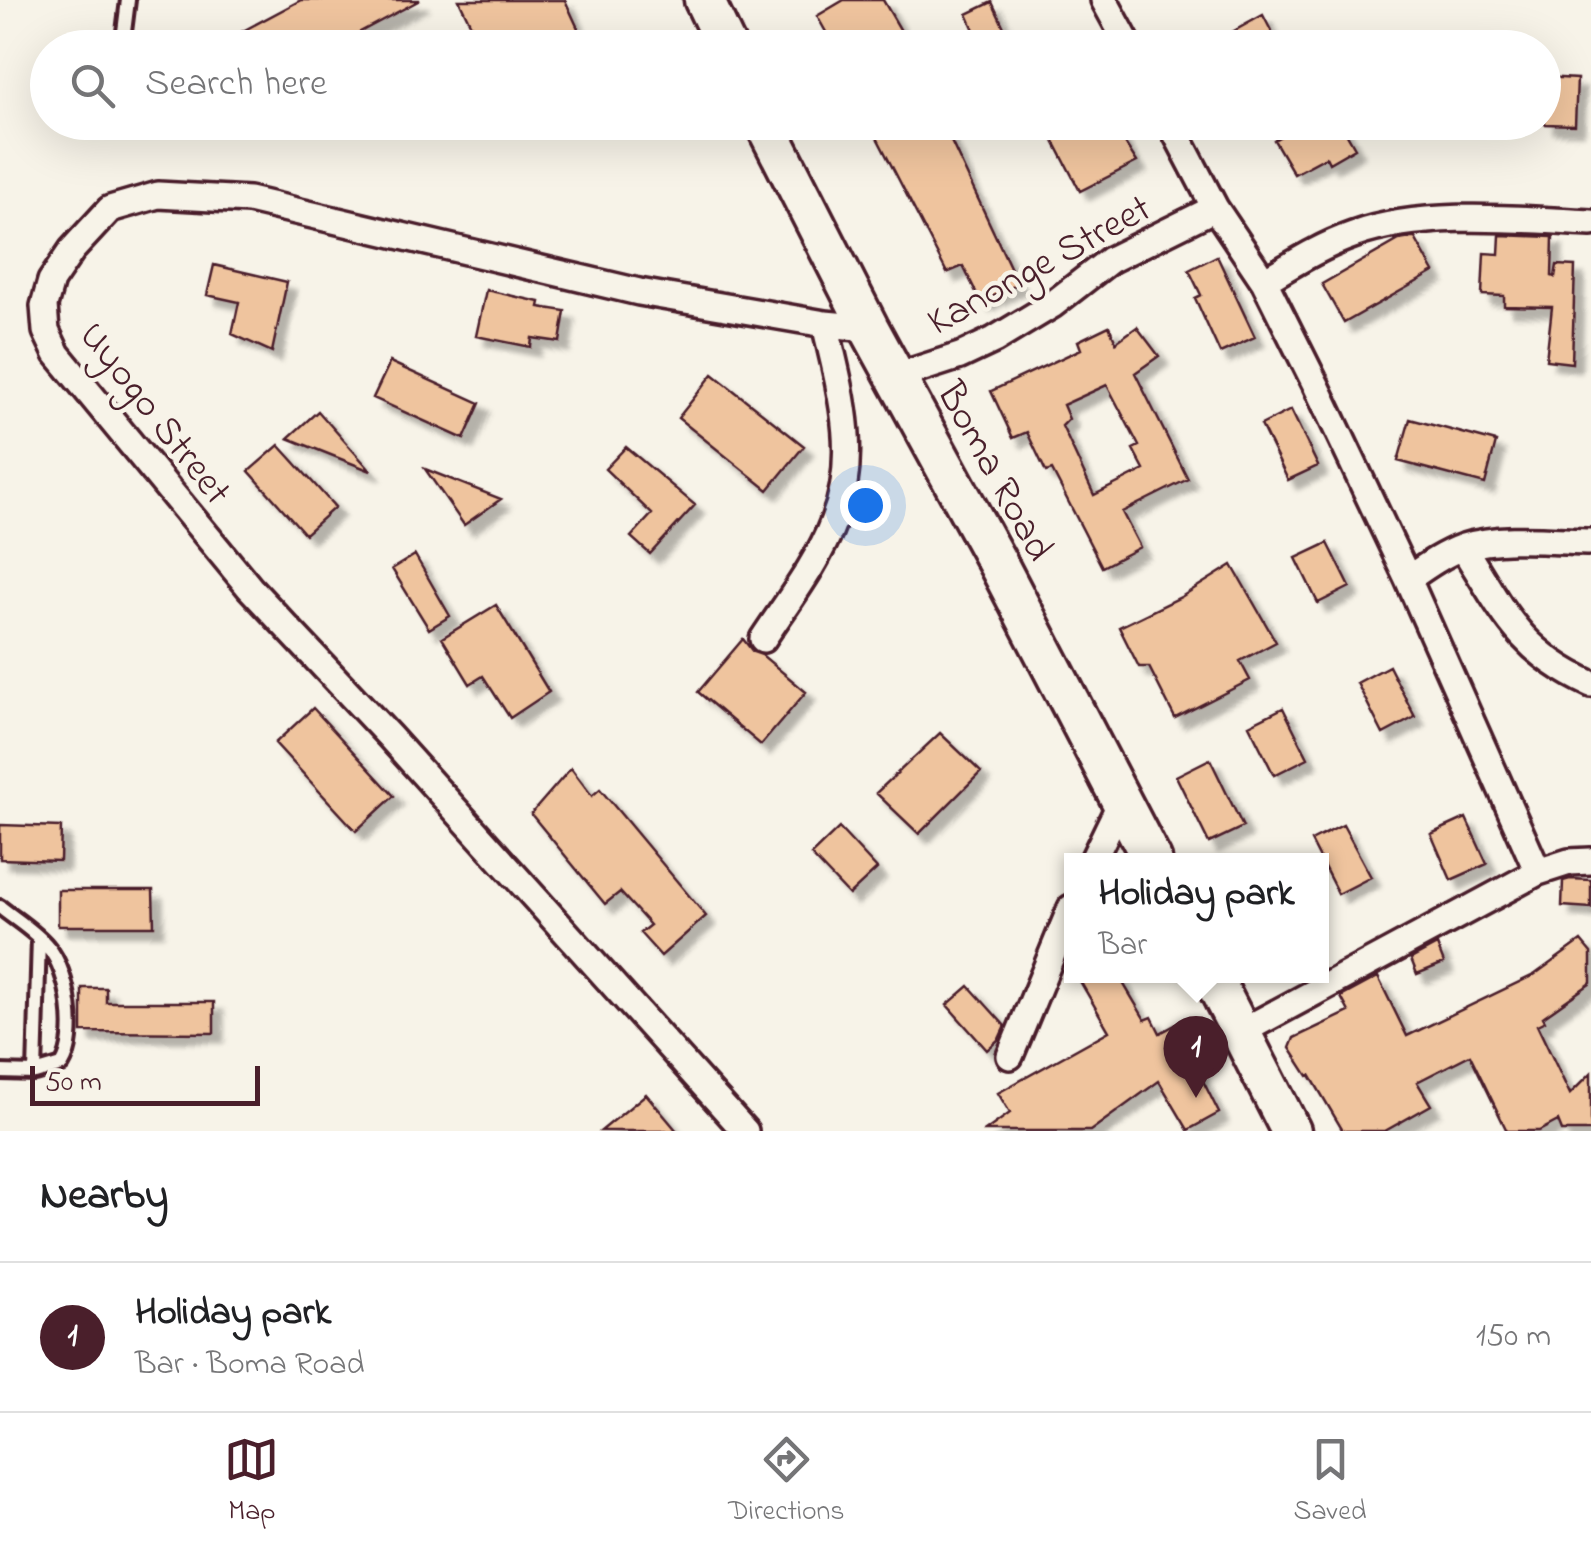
<!DOCTYPE html>
<html lang="en">
<head>
<meta charset="utf-8">
<style>
  :root { --surface:#fff; --page:#f2f2f2; --text:#202124; --muted:#757577; --line:#e0e0e0; --accent:#4a1f2b }
  body { margin:0; font-family:"Indie Flower",sans-serif; background:var(--page); color:var(--text) }
  .scale { position:absolute; left:30px; bottom:25px; width:230px; box-sizing:border-box; padding-left:10px; border:5px solid #4a1f2b; border-top:0; font-size:28px; line-height:35px; white-space:nowrap; color:#4a1f2b; -webkit-text-stroke:8px #f7f3e8; paint-order:stroke }
  .you { position:absolute; left:865px; top:505px; width:35px; height:35px; margin:-25px; border:8px solid #fff; border-radius:50%; background:#1a73e8; box-shadow:0 0 0 15px #1a73e833 }
  .badge { display:grid; place-items:center; width:65px; height:65px; border-radius:50%; background:var(--accent); color:#fff; font-size:32px; font-weight:700 }
  .pin { position:absolute; translate:-50% -82px; filter:drop-shadow(0 2px 5px #0008) }
  .pin::after { content:''; position:absolute; top:52px; width:35px; height:30px; background:inherit; clip-path:polygon(0 0,100% 0,50% 100%) }
  .popup { position:absolute; left:1064px; top:853px; width:265px; height:130px; box-sizing:border-box; display:grid; place-content:center; border-radius:0px; background:var(--surface); filter:drop-shadow(0 2px 8px #0005); font-size:32px; white-space:nowrap; color:var(--muted) }
  .popup b { font-size:38px; color:var(--text) }
  .popup::after { content:''; position:absolute; left:50%; top:100%; margin-left:-20px; border:20px solid transparent; border-top-color:var(--surface) }
  .list { margin:0; padding:0; list-style:none }
  h2 { display:flex; justify-content:space-between; align-items:center; height:130px; margin:0; padding:0 40px; font-size:42px }
  h2 small { font-size:32px; font-weight:400; color:var(--muted) }
  .list li { display:grid; grid-template-columns:65px 1fr auto; gap:30px; align-items:center; box-sizing:border-box; height:150px; padding:0 40px; border-top:2px solid var(--line) }
  .list b { display:block; font-size:38px; white-space:nowrap }
  .list p { margin:0; font-size:32px; white-space:nowrap; color:var(--muted) }
  .list em { font-size:32px; font-style:normal; color:var(--muted) }
  .icon { flex:none; width:55px; height:55px; fill:none; stroke:currentColor; stroke-width:2; stroke-linecap:round; stroke-linejoin:round }
  .map { position:relative; flex:none; width:1591px; height:1131px; overflow:hidden }
  .search { position:absolute; background:var(--surface); box-shadow:0 10px 40px #0002; left:30px; right:30px; top:30px; height:110px; display:flex; align-items:center; gap:25px; box-sizing:border-box; padding:0 35px; border-radius:55px; color:var(--muted); font-size:38px }
  .sheet { height:280px; background:var(--surface) }
  nav { display:flex; justify-content:space-around; align-items:center; box-sizing:border-box; height:140px; border-top:2px solid var(--line); background:var(--surface); font-size:28px; color:var(--muted) }
  nav a { display:grid; justify-items:center; gap:5px }
  nav .on { color:var(--accent) }
  .map>svg:first-child { display:block }
</style>
</head>
<body>
<div class="map">
<svg width="1591" height="1131" viewBox="0 0 1591 1131">
  <defs>
    <filter id="shadow"><feDropShadow dx="9" dy="9" stdDeviation="2.5" flood-color="#0004"/></filter>
  </defs>
  <rect width="100%" height="100%" fill="#f7f3e8"/>
  <filter id="ink" filterUnits="userSpaceOnUse"><feTurbulence type="fractalNoise" baseFrequency=".01" numOctaves="2"/><feDisplacementMap in="SourceGraphic" scale="20" xChannelSelector="R" yChannelSelector="G"/><feConvolveMatrix kernelMatrix="1 2 1 2 8 2 1 2 1" color-interpolation-filters="sRGB"/></filter>
  <g filter="url(#ink)">
    <path fill="#efc49e" stroke="#4a1f2b" stroke-width="2.5" fill-rule="evenodd" filter="url(#shadow)" d="M301,0h119l-90,48h-119z
      M459,0h106l22,48h-105z
      M844,0h39l28,48h-76l-18,-32z
      M992,2l17,36 -27,10 -15,-34z
      M1263,15l17,33h-77z
      M1544,77l33,2 -2,46 -30,-1z
      M869,122h73l76,162 -37,18 -18,-36 -16,7z
      M1044,122h53l7,13 12,-6 21,33 -57,29z
      M1305,122h35l15,26 -26,15 -3,-6 -32,17 -20,-34z
      M1500,235l53,2 -1,39 3,1 2,-12 18,1 -3,97 -26,-3 6,-53 -48,-1v-10l-22,-1 2,-42 15,1z
      M1411,238h4l19,34 -90,51 -22,-39 77,-44z
      M1217,256l38,81 -35,16 -25,-55 6,-3 -12,-25z
      M214,265l73,17 -15,70 -40,-18 7,-32 -32,-7z
      M486,290l54,12 -1,5 26,4 -5,31 -28,-4 -1,9 -55,-11z
      M1109,326l7,16 21,-15 22,29 -24,17 53,106 -66,33 18,35 -38,20 -50,-97 -6,2 -19,-40 -14,6 -22,-47 90,-42 -3,-8zM1107,385l32,61 -6,3 11,21 -50,25 -32,-69 7,-7 -6,-14z
      M390,362l90,41 -16,36 -91,-41z
      M713,374l91,72 -36,44 -90,-72z
      M1291,410l27,56 -30,14 -27,-55z
      M318,411l15,17 38,43 -83,-33z
      M1410,419l86,23 -11,42 -87,-23z
      M279,445l56,62 -30,27 -56,-63z
      M626,447l69,58 -45,49 -19,-17 21,-23 -47,-45z
      M425,469l76,30 -37,26z
      M1328,543l22,44 -32,16 -22,-45z
      M415,555l35,61 -21,13 -37,-60z
      M1232,565l44,77 -36,19 10,19 -75,38 -26,-51h-10l-20,-40 62,-30z
      M496,605l53,87 -39,26 -27,-42 -13,8 -28,-46z
      M743,639l10,13 9,3 44,37 -45,53 -63,-53z
      M1389,666l26,51 -32,17 -26,-51z
      M313,708l81,88 -38,35 -81,-88z
      M1283,708l25,50 -34,17 -25,-50z
      M940,733l41,39 -62,62 -43,-41z
      M1210,759l33,68 -34,16 -33,-67z
      M571,768l21,28 8,-7 106,127 -45,40 -21,-23 10,-8 -30,-33 -15,12 -74,-90z
      M1466,818l21,46 -36,16 -20,-46z
      M0,825l61,2 -1,34 -60,-2z
      M1343,825l28,52 -33,17 -27,-53z
      M839,828l38,41 -28,26 -38,-40z
      M1570,879l21,1v28l-29,-2 1,-25z
      M58,890h95l1,36h-96z
      M1581,941l10,12v30l-48,34 2,4 -8,4 33,69 21,-21v58h-29l-4,-10 -19,10h-32l-37,-76 -53,27 14,23 -46,26h-42l-33,-56 -2,1 -18,-28 4,-10 55,-26 -8,-15 37,-20 29,59 127,-61z
      M1437,945l7,18 -27,11 -6,-15z
      M1077,976h42l26,44 7,-3 8,16 15,-8 44,88 -31,17 -29,-49 -69,50h-105l25,-18 -12,-20 111,-62z
      M969,986l36,40 -6,13 -12,11 -40,-45z
      M82,988h24v14h108v31l-132,-1z
      M646,1094l31,37h-76z"/>
    <g fill="none" stroke-linecap="round" stroke-linejoin="round">
      <defs>
        <path id="lane" d="M122,48l6,-48
          M0,907c16,13 35,24 48,40 21,24 31,91 14,118l-27,8 -35,-1
          M35,1073l4,-135"/>
        <path id="street" d="M1104,0l26,48
          M1170,122l45,86 49,73 52,104 92,194 130,293
          M1264,281c29,-17 57,-35 89,-46 69,-25 165,-16 238,-12
          M895,377l65,-21 34,-16 58,-35 58,-45 105,-52
          M1463,547c40,64 56,104 128,137
          M1408,579c17,-12 35,-25 55,-32 40,-12 87,-6 128,-5
          M763,639c25,-38 55,-76 71,-119 26,-64 6,-132 -9,-196
          M1093,860l28,-58
          M1241,1032l297,-160 31,-10 22,-1
          M1010,1056l61,-148
          M745,1131l-356,-395 -139,-148 -193,-234 -11,-23 -2,-25 7,-25 21,-31 38,-41 48,-14 91,5 390,92 186,32 44,4"/>
        <path id="secondary" d="M704,0l23,48
          M764,122l105,206 129,236 154,296
          M1212,976l79,155"/>
      </defs>
      <use href="#lane" stroke="#4a1f2b" stroke-width="20"/>
      <use href="#street" stroke="#4a1f2b" stroke-width="32"/>
      <use href="#secondary" stroke="#4a1f2b" stroke-width="45"/>
      <use href="#lane" stroke="#f7f3e8" stroke-width="12"/>
      <use href="#street" stroke="#f7f3e8" stroke-width="25"/>
      <use href="#secondary" stroke="#f7f3e8" stroke-width="38"/>
    </g>
  </g>
  <g text-anchor="middle" stroke-width="9" stroke-linejoin="round" paint-order="stroke">
    <g font-size="40" fill="#4a1f2b" stroke="#f7f3e8">
      <text transform="translate(1038 263) rotate(-29)" y="14">Kanonge Street</text>
      <text transform="translate(157 412) rotate(52)" y="14">Uyogo Street</text>
      <text transform="translate(997 470) rotate(61)" y="14">Boma Road</text>
    </g>
  </g>
</svg>
<div class="scale">50 m</div>
<div class="you"></div>
<div class="pin badge" style="left:1196px;top:1098px">1</div>
<div class="popup"><b>Holiday park</b>Bar</div>
<div class="search"><svg class="icon" aria-label="search" viewBox="0 0 24 24"><circle cx="10" cy="10" r="6"/><path d="M15 15l6 6"/></svg>Search here</div>
</div>
<section class="sheet">
<h2>Nearby<small></small></h2>
<ul class="list">
<li><span class="badge">1</span><div><b>Holiday park</b><p>Bar · Boma Road</p></div><em>150 m</em></li>
</ul>
</section>
<nav>
<a class="on"><svg class="icon" aria-label="map" viewBox="0 0 24 24"><path d="M3 6l6-2 6 2 6-2v14l-6 2-6-2-6 2zM9 4v14M15 6v14"/></svg>Map</a>
<a><svg class="icon" aria-label="directions" viewBox="0 0 24 24"><path d="M12 3l9 9-9 9-9-9zM9 14v-3h6M13 9l2 2-2 2"/></svg>Directions</a>
<a><svg class="icon" aria-label="saved" viewBox="0 0 24 24"><path d="M7 4h10v16l-5-4-5 4z"/></svg>Saved</a>
</nav>
</body>
</html>
